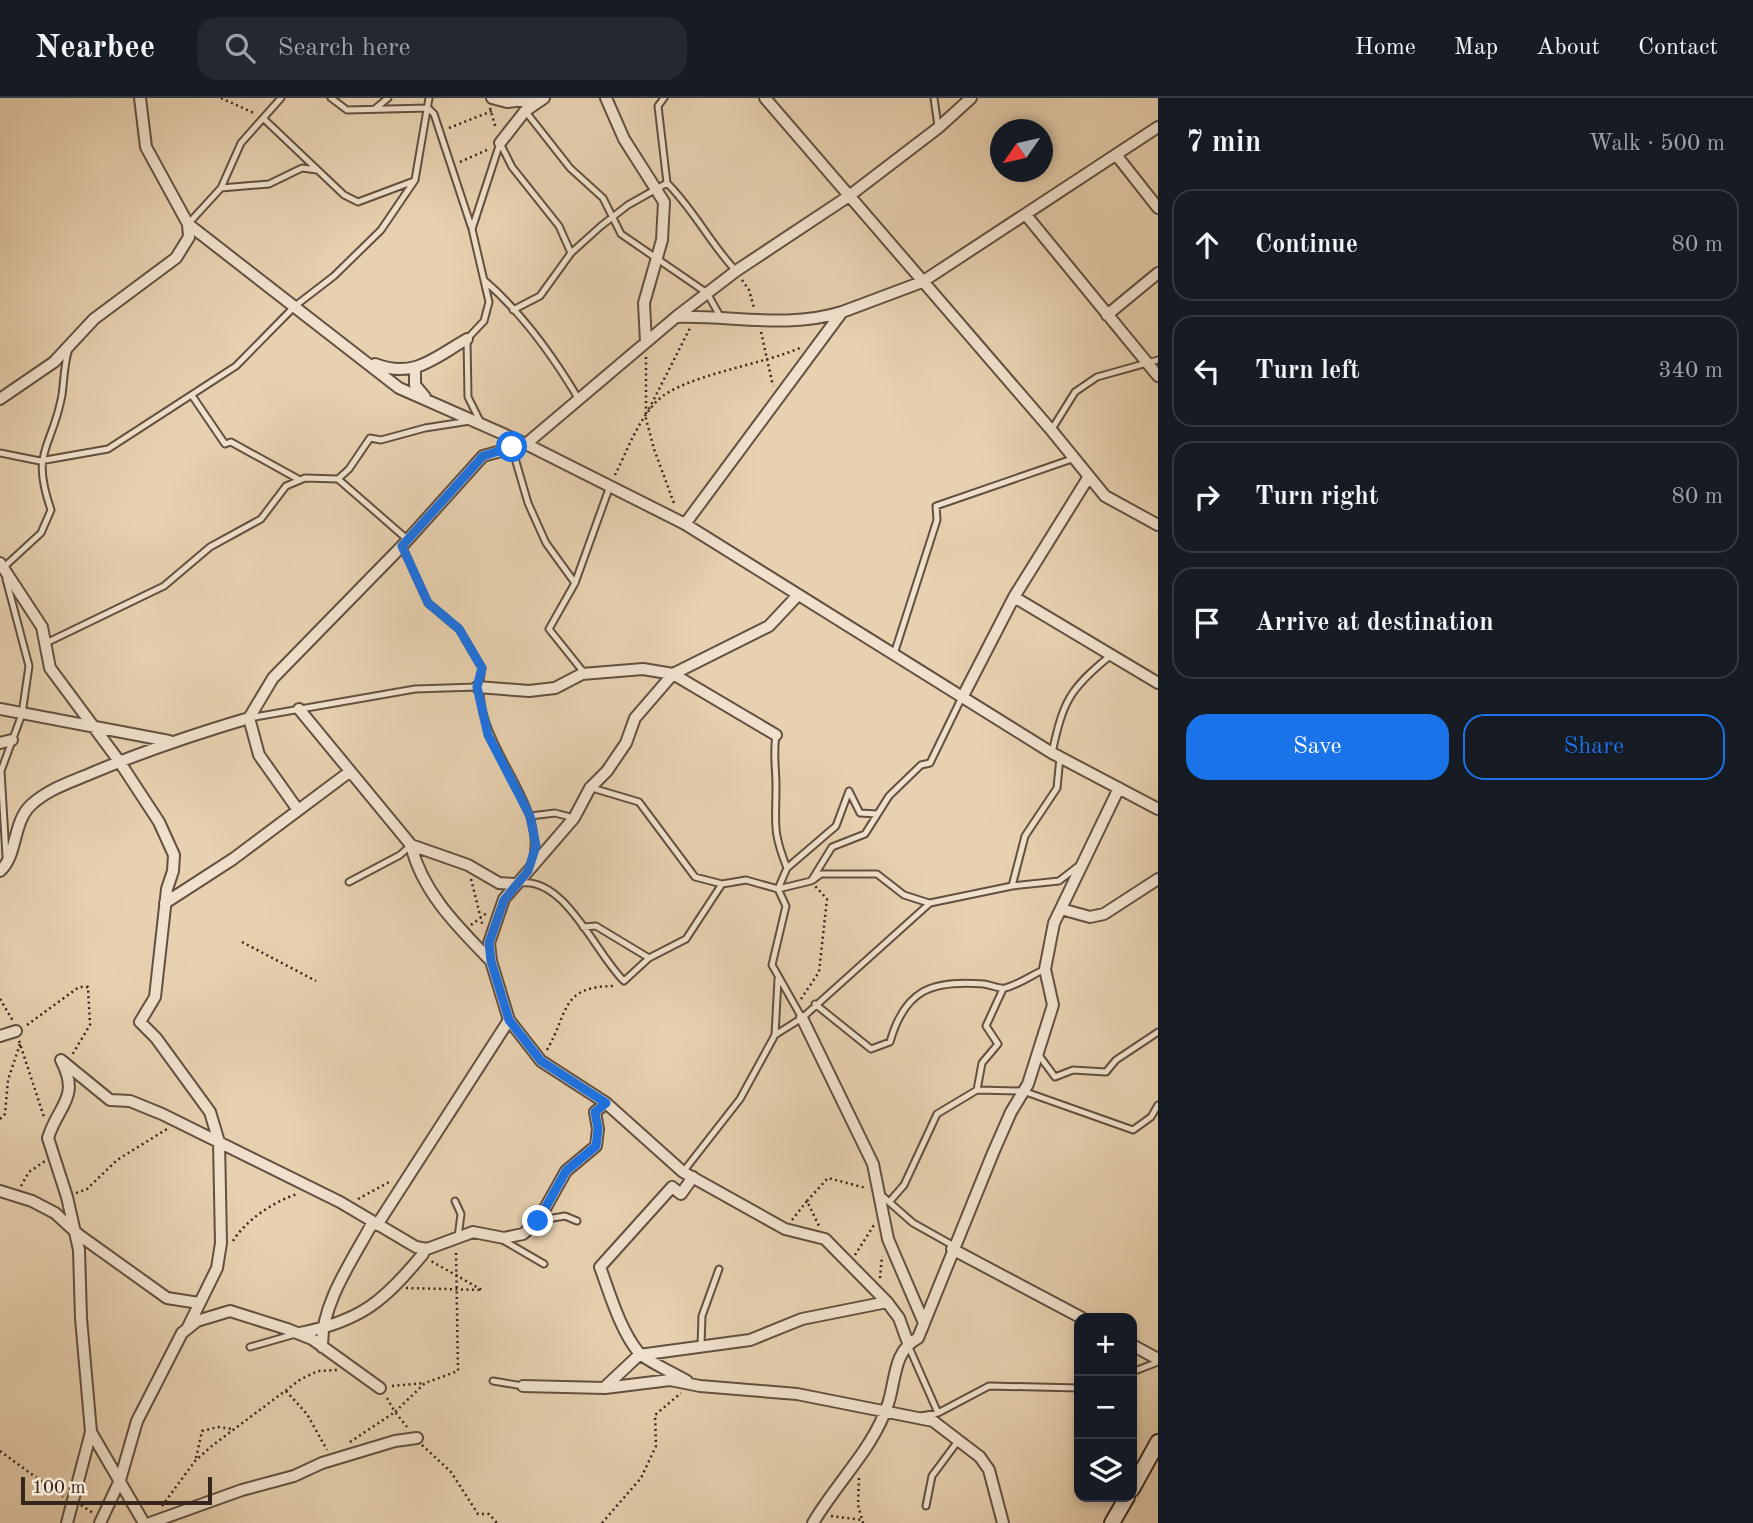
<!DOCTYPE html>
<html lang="en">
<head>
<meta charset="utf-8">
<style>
  :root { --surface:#171b24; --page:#242831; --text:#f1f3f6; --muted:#9ea1a6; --line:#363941; --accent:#1a73e8 }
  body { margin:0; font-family:"Old Standard TT",serif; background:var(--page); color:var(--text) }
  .controls { position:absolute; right:21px; bottom:21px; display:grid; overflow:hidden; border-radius:14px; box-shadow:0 4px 10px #0003 }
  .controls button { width:63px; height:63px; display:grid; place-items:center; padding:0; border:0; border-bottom:2px solid var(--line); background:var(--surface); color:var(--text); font:35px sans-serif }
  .compass { position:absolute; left:990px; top:21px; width:63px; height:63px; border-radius:50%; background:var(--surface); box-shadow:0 4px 10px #0003; rotate:236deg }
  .scale { position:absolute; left:21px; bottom:18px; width:191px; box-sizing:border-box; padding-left:7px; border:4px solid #36251b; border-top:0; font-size:19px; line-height:24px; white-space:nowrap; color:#36251b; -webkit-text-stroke:5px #f0e1cc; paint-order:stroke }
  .stop { position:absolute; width:21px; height:21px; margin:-16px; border:5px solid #1a73e8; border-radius:50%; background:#fff }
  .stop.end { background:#1a73e8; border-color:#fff; box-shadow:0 2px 7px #0008 }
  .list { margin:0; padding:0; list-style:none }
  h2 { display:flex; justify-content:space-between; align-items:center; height:91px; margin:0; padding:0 28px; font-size:30px }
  h2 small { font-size:23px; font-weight:400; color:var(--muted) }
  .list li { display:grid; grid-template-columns:46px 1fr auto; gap:21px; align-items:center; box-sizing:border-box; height:112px; margin:0 14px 14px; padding:0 14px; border:2px solid var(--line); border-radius:21px }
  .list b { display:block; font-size:26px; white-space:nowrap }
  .list em { font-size:23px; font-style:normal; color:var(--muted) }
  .actions { display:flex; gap:14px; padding:21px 28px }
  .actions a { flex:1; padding:16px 0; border:2px solid var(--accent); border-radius:21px; text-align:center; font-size:24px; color:var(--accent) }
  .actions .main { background:var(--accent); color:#fff }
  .icon { flex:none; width:38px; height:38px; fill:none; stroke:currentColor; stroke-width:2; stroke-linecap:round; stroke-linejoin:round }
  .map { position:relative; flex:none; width:1158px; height:1425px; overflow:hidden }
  header { display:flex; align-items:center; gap:42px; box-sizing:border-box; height:98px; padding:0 35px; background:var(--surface); border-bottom:2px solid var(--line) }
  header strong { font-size:33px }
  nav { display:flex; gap:38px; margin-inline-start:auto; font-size:24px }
  .search { width:490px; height:63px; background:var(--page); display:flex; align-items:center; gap:18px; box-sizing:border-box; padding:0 24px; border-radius:21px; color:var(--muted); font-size:26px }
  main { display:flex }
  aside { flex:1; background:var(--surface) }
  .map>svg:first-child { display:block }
</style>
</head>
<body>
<header>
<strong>Nearbee</strong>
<div class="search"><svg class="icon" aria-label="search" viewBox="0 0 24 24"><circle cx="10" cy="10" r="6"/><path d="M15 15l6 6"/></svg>Search here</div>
<nav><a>Home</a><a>Map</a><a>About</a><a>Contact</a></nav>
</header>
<main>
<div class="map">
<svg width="1158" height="1425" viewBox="0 0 1158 1425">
  <rect width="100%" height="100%" fill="#e8d1b0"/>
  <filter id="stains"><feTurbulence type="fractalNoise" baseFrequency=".00286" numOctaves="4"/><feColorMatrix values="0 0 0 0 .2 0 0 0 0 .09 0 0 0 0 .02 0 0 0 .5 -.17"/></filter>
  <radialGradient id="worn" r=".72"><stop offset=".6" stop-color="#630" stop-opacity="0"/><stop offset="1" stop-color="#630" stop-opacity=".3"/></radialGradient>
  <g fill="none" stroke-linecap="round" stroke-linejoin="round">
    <defs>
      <path id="lane" d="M331,0l16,12 81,-2 6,6 37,112
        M934,0l4,28
        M376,10l12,-10
        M526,14l44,56 33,30 18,36 86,59 13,23
        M264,21l80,76 14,7 56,-21
        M500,45l12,24 47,59 12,27
        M667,85c27,27 43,60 69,88
        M221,90l48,-4 33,-16 15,2
        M188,126l33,-36 20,-45 40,-45
        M485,183c37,32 68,75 93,117
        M513,212l27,-14 31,-43 30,-27 27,-21 39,-22 -9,-77 6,-8
        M193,299l32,47 6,-2 67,37
        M480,323l-12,-24 -1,-58 17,-18 5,-19 -17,-73 28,-86
        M1052,331l23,-37 22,-15 61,-17
        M512,350l16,55 18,40 29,40
        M0,355l40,8 68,-12 128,-83 59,-60 39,-30 47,-46 34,-50 14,-82
        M338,381l70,61
        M402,448l26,57 31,26 23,39c-17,75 70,131 49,196
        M4,469l37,-34 10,-23c-21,-61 1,-60 11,-115 2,-14 2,-29 6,-43
        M46,545l118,-57 46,-39 51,-28 25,-33 19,-8 33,1 11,-10 21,-31 11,2 44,-12 45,-7
        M894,556l43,-134 -1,-14 136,-47
        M585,576l-36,-45 26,-46 35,-97
        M249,620l166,-29 62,-2
        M1052,655c11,-51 17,-64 58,-97
        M592,690l47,14 56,75 27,7
        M849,693l11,22 17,1
        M530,718l25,-3 19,5
        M6,758l-5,-85 21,-57 7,-48 -23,-87
        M787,770l49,-42 13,-35
        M813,782l8,-6h56l27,21 25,8
        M349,784l51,-27 11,-10
        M521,785c44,-6 75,71 103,98l25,-23 37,-19 36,-55 24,-4 32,9 9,-21c-15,-38 -11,-43 -11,-82 0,-18 -3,-32 0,-51
        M1012,788l13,-50 32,-48 3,-31
        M583,829l13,-1 53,32
        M815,906l56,45 19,-7c15,-53 42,-62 94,-58 7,1 15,5 21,4 13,-3 27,-13 40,-19
        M802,920l-30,-53 14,-59 -8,-17 33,-8 21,-34 33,-13 24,-38 32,-31 9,-2 32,-66
        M775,937l3,-56
        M1038,956l17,23 18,-7 33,2 10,-12 42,-28
        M977,992l5,-27 16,-19 -12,-18 17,-37
        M683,1074l57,-73 35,-64 27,-17 128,-115 82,-17 47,-5 18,-14
        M880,1096l33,29 41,23
        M891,1102l13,-15 33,-71 40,-24 46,1 110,39 18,-13 7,-12
        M455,1103l6,13 -3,23
        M541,1122l24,-4 12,5
        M501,1141l43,25
        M701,1247l1,-29 17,-47
        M908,1247l30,68
        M250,1249l42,-12
        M1132,1274l26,-10
        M493,1283l30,5
        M921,1318l17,-3 51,-27 90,2
        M926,1408l6,-30 26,-35"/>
      <path id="street" d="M140,0l6,49 42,77 211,164 127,56 159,80 367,229 106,56
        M492,0l15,4 35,-4
        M606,0l18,41 40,63 -2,38 -18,63 2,39
        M765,0l287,333 53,65 53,29
        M500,45l25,-32 19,-13
        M1117,58l41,52
        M1026,117l132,161
        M1107,217l51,-42
        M676,219c55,-2 112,12 166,-5
        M375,266c39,15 59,-6 92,-25
        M415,271v16l10,12
        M0,301l54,-37 40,-43 82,-61 13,-21 -1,-13
        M685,426l157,-212 80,-30 236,-155
        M0,465l42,64 8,41 69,93 40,61 15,33 -1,16 -6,18 -12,108 -15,25 16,16 54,74 9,30 2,101 -4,25 -29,59
        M798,497l-29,31 -96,48 -38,44 -9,25 -19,28 -17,17 -16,30 -70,81 -15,44 2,18 18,59 32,41 65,42 77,69 102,57 40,10 62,63 12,16 9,25
        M1014,499l144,86
        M477,589l52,4 26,-3 27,-14 61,-5 30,5 103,61
        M963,598l51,-99 74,-119
        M0,611l169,32
        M299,611l112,136c11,47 47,82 80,116
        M249,620l10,37 39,55
        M0,645l12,-3
        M411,747l57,20 31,18 15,1
        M0,773c18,-16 12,-48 31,-66 17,-16 40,-23 61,-32 52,-22 103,-39 157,-55l24,-40 129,-132 81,-90 43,-12 150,-127 60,-46 113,-75 89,-68 33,-30
        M165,805l68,-44 115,-86
        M1061,811l29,8 14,-3 54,-35
        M802,920l71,146 15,75 36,84
        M0,938l16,-5
        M0,1093l32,10 23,12 24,22 88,63 32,5
        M377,1127l132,-205
        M952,1151l130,69
        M300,1235c61,-12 84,-32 123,-79
        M1132,1247l26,14
        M322,1249c-1,-43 31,-88 51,-125
        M687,1283c-10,-6 -45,-23 -48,-28 -19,-23 -29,-59 -39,-86l72,-80 9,7 12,-17
        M523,1288l82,2 65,-8 30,6 97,8 136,27 47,36 9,13 14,53
        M605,1289l34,-32 111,-15 52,-21 85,-17
        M67,1425l24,-91
        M100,1425l20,-43 17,-59 45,-88 15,-12 33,-10 57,18 25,10 68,49
        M144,1425l-53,-91 -10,-114 -2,-68 -12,-53 -19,-59c10,-33 33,-40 13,-78l49,40 20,1 32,13 178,88 76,45 11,2 46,-17 31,6 19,-4 15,-13 28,-50 30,-25 2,-17 -3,-17 11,-9
        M150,1425l92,-33 52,-14 28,-13 73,-22 22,-3
        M813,1425c24,-41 60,-74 75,-119 8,-24 5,-53 30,-66l75,-185 18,-41 17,-28 25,-79 -8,-36 9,-46 65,-135"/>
      <path id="secondary" d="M1132,1391l26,-47
        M1112,1425l15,-26"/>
    </defs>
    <use href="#lane" stroke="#625040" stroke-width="9"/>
    <use href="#street" stroke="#625040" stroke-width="14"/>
    <use href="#secondary" stroke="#36251b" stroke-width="18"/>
    <path stroke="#36251b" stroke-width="2.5" stroke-dasharray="2 3.5" stroke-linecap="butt" d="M221,0l35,16
      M490,10l6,21
      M449,30l43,-17
      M460,64l29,-13
      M742,182l7,10 5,18
      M761,234l12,54
      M646,259v62l8,30 21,57
      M649,311l41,-81
      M615,377c12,-24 23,-55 42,-74 26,-26 106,-36 145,-54
      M471,781l12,48
      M471,827l17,-13
      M242,844l74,39
      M0,901l13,22
      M801,901l18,-27 8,-73 -12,-13
      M27,927l52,-38h9l2,38 -18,30
      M19,943l25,76
      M547,952c22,-38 13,-64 68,-64
      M0,1021l5,-5 3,-34 12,-36
      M21,1088l8,-14 16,-11
      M76,1095l11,-4 30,-29 50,-31
      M358,1101l33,-18
      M807,1103l21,-23 38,10
      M792,1122l15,-19 12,25
      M233,1143c13,-21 40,-39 64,-47
      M855,1157l19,-30
      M880,1180l2,-22
      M406,1190l76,2 -51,-29
      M392,1288l33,-3
      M286,1293l21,23 20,36
      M387,1300l8,14 30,-29 33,-12 -2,-121
      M350,1344l45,-30 12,15
      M422,1347l29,27 27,42h11l8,9
      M0,1353l63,46
      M196,1360l6,-27 16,-4 15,2
      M859,1380l-1,27 5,18
      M81,1407l12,8
      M162,1408l33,-45 18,-16 88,-66 17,-8 19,-1
      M831,1418l31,4
      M602,1425l39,-45 15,-32 -1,-31 26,-22"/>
    <use href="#lane" stroke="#f0e1cc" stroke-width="5"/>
    <use href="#street" stroke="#f0e1cc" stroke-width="10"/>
    <use href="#secondary" stroke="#f0e1cc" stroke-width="14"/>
  </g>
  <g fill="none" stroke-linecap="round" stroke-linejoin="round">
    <path stroke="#1a73e8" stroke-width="9" d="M512,349l-29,9 -81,90 26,57 31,26 23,39 -5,19 11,48 42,81 6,30 -8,25 -24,29 -15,43 2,18 18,59 32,41 65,42 -11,9 3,17 -2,17 -30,25 -28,50"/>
  </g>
  <rect width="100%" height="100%" filter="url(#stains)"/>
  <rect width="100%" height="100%" fill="url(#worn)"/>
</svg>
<div class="controls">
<button>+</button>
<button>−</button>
<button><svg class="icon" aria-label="layers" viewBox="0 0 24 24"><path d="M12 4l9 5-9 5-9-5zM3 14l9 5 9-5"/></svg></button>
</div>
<svg class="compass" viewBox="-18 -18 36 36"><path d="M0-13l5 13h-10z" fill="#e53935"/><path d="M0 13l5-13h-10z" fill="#9ea1a6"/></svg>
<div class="scale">100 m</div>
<div class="stop" style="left:512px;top:349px"></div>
<div class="stop end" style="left:538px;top:1123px"></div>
</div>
<aside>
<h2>7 min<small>Walk · 500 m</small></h2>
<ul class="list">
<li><svg class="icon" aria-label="ahead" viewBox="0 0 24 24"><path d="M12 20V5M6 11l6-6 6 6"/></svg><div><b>Continue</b></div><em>80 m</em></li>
<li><svg class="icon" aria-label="left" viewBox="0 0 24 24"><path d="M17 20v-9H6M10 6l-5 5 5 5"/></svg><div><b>Turn left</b></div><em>340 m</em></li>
<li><svg class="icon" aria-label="right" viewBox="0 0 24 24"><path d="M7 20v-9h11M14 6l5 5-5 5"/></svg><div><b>Turn right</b></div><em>80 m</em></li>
<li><svg class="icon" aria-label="arrive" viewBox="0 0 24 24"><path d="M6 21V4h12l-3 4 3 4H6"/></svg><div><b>Arrive at destination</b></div></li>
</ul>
<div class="actions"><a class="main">Save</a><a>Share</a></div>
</aside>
</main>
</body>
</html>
